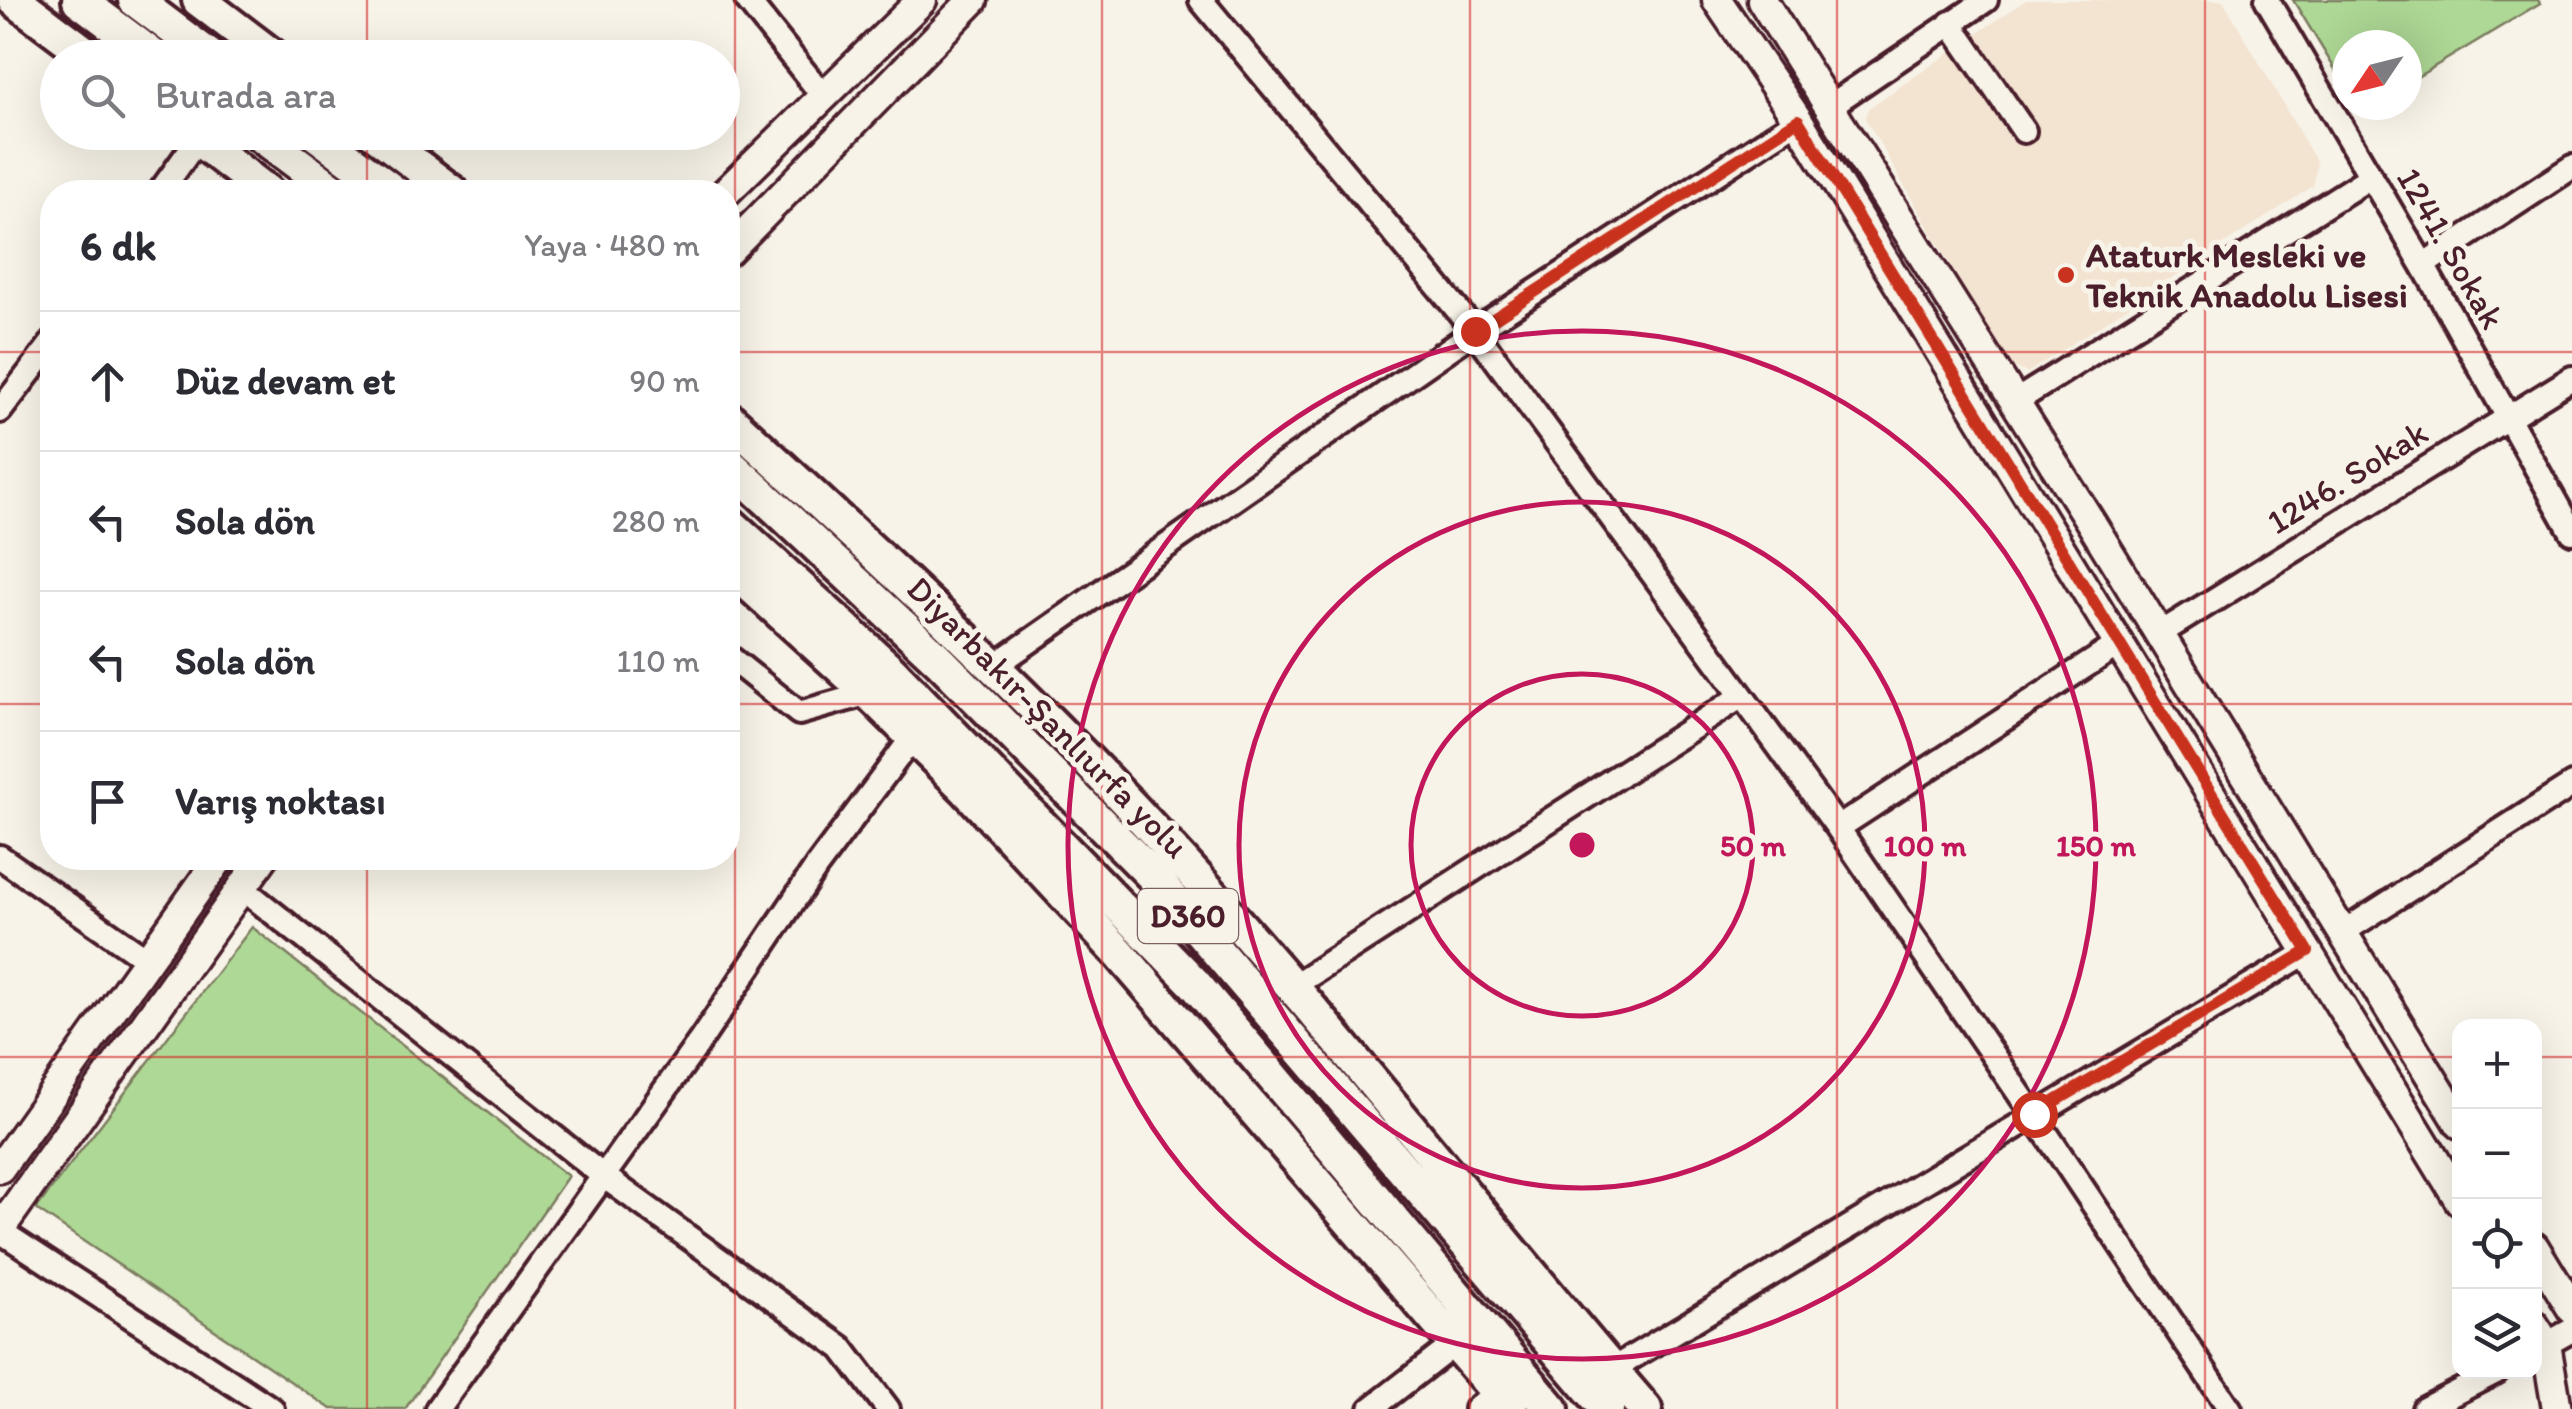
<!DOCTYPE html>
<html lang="tr">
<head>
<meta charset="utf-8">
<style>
  :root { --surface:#fff; --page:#f2f2f3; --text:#2b2b33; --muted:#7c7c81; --line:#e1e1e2 }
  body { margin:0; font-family:Itim,sans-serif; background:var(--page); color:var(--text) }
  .controls { position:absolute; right:30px; bottom:30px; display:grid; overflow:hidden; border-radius:20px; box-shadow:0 10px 40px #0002 }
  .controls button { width:90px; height:90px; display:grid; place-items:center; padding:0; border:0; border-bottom:2px solid var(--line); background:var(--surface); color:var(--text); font:50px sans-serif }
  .compass { position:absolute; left:2332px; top:30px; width:90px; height:90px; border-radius:50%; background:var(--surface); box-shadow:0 10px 40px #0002; rotate:235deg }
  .stop { position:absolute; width:30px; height:30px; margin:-22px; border:8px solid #c8321e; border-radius:50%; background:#fff }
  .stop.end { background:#c8321e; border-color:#fff; box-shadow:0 2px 10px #0008 }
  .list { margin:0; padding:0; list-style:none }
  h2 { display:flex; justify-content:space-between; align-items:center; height:130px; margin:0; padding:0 40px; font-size:42px }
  h2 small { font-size:32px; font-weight:400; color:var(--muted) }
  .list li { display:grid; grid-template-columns:65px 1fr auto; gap:30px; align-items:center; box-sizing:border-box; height:140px; padding:0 40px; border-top:2px solid var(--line) }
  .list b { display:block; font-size:38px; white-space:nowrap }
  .list em { font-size:32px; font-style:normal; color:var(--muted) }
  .icon { flex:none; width:55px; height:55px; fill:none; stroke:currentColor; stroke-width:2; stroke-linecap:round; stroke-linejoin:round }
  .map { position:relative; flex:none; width:2572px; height:1409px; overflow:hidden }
  .search { position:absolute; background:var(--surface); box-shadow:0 10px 40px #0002; left:40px; top:40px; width:700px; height:110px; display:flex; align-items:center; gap:25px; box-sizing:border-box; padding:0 35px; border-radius:55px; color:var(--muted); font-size:38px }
  .panel { position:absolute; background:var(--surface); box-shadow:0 10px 40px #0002; left:40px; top:180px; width:700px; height:690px; border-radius:40px }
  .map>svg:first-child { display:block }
</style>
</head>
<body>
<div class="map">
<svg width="2572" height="1409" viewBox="0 0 2572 1409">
  <rect width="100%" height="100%" fill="#f7f3e8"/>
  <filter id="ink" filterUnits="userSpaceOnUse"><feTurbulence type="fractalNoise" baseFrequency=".01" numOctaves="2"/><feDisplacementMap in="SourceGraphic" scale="20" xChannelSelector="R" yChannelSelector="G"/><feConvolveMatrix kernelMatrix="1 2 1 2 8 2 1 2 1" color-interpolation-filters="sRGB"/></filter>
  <g filter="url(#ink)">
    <path fill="#f3e3d1" d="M2026,0h197l94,163 -4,23 -286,187 -19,-9 -143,-246 4,-10z"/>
    <path fill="#aed895" stroke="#7c7c60" stroke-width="2.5" d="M2293,0h245l2,3 -133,80v-38h-60v44z
      M252,927l316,249 -163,233h-74l-295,-200z"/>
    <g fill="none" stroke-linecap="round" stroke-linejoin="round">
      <defs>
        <path id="minor" d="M747,0l77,97
          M1201,0l274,331 267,365 96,132 195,286 197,295
          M2267,0l156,265 149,267
          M1950,23l74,108
          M1830,106l156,-106
          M160,192l38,-53
          M2423,265l149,-98
          M2013,403l357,-226
          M0,411l52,-68
          M2159,634l413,-256
          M728,656l71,57 70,-20
          M993,667l482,-336 323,-211
          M1838,828l281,-184
          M0,857l148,103
          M242,888l360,287 240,173 46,61
          M2343,932l229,-147
          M1293,986l449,-290
          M0,1231l272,178
          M2534,1351l38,-21
          M1611,1370l698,-419
          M437,1409l263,-368 117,-175 95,-128
          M1371,1409l85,-66
          M1476,1409l21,-18
          M2424,1409l72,-37"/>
        <path id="major" d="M1717,0l81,120 662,1081
          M1762,0l328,521 370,603
          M726,192l196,-192
          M728,251l245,-251
          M0,1168l220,-310
          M0,1229l263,-371
          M2534,1247l38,62
          M2534,1325l12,19 11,65"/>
        <path id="highway" d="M15,0l77,58
          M79,0l77,58
          M135,0l77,58
          M199,0l76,58
          M189,132l78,60
          M256,132l80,60
          M313,132l81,60
          M373,132l79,60
          M728,418c146,134 293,269 428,415 172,185 324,386 489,576
          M728,463l212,198 213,215 454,533
          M728,522l162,148 305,314 357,425
          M728,565l141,128 98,97 153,164 392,455"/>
      </defs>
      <use href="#minor" stroke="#4a1f2b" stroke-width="30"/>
      <use href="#major" stroke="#4a1f2b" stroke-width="35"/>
      <use href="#highway" stroke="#4a1f2b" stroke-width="40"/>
      <use href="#minor" stroke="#f7f3e8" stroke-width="22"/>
      <use href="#major" stroke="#f7f3e8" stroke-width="28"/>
      <use href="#highway" stroke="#f7f3e8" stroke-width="32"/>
    </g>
  </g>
  <g fill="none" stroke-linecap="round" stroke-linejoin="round" filter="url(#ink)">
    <path stroke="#c8321e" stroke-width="12" d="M1475,331l323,-211 510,831 -274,163"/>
  </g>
  <path fill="none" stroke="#d62828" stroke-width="2.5" stroke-opacity="0.55" d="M367,0v58M735,0v1409M1102,0v1409M1470,0v1409M1837,0v1409M2205,0v1409M367,132v60M0,352h52M728,352h1844M0,704h52M728,704h1844M367,858v551M0,1057h2460M2534,1057h38"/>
  <g fill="none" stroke="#c2185b" stroke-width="5">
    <circle cx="1582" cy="845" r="171"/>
    <circle cx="1582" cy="845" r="343"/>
    <circle cx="1582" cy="845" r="514"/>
  </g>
  <circle fill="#c8321e" stroke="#f7f3e8" stroke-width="4" cx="2066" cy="275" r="10"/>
  <g text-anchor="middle" stroke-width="10" stroke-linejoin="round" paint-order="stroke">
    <rect fill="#f7f3e8" stroke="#7e5f64" stroke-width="2.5" x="1138" y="889" width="100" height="54" rx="8"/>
    <g font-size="32" font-weight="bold" fill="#4a1f2b">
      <text x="1188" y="927">D360</text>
    </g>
    <g font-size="35" fill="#4a1f2b" stroke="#f7f3e8">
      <text transform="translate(2451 248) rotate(60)" y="12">1241. Sokak</text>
      <text transform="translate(2347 477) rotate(-32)" y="12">1246. Sokak</text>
      <text transform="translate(1048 717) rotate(45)" y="12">Diyarbakır-Şanlıurfa yolu</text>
    </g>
    <g font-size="35" font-weight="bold" fill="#4a1f2b" stroke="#f7f3e8" text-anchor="start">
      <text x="2086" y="267">Ataturk Mesleki ve<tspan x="2086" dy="40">Teknik Anadolu Lisesi</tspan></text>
    </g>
  </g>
  <circle cx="1582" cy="845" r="15" fill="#c2185b" stroke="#f7f3e8" stroke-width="5"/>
  <g font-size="30" text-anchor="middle" font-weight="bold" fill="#c2185b" stroke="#f7f3e8" stroke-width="10" stroke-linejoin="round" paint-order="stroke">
    <text x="1753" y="856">50 m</text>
    <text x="1925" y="856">100 m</text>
    <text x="2096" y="856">150 m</text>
  </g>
</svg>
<div class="controls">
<button>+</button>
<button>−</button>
<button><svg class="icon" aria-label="locate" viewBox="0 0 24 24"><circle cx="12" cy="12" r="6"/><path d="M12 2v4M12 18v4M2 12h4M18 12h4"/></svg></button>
<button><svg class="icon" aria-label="layers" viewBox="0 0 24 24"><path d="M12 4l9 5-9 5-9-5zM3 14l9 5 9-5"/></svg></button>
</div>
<svg class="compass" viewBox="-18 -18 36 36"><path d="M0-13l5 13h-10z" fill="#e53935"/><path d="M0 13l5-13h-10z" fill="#7c7c81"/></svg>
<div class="stop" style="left:2034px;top:1114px"></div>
<div class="stop end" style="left:1475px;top:331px"></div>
<div class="search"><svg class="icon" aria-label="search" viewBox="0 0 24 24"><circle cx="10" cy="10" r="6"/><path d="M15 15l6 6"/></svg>Burada ara</div>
<section class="panel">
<h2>6 dk<small>Yaya · 480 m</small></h2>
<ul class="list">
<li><svg class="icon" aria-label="ahead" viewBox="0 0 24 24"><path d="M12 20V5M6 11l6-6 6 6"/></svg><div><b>Düz devam et</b></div><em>90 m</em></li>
<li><svg class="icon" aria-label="left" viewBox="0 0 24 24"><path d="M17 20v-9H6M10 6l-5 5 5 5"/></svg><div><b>Sola dön</b></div><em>280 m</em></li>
<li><svg class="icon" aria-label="left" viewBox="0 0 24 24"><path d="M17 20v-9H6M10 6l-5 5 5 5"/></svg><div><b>Sola dön</b></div><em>110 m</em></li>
<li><svg class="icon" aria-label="arrive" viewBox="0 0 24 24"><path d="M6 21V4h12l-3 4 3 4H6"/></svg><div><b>Varış noktası</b></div></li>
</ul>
</section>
</div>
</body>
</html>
